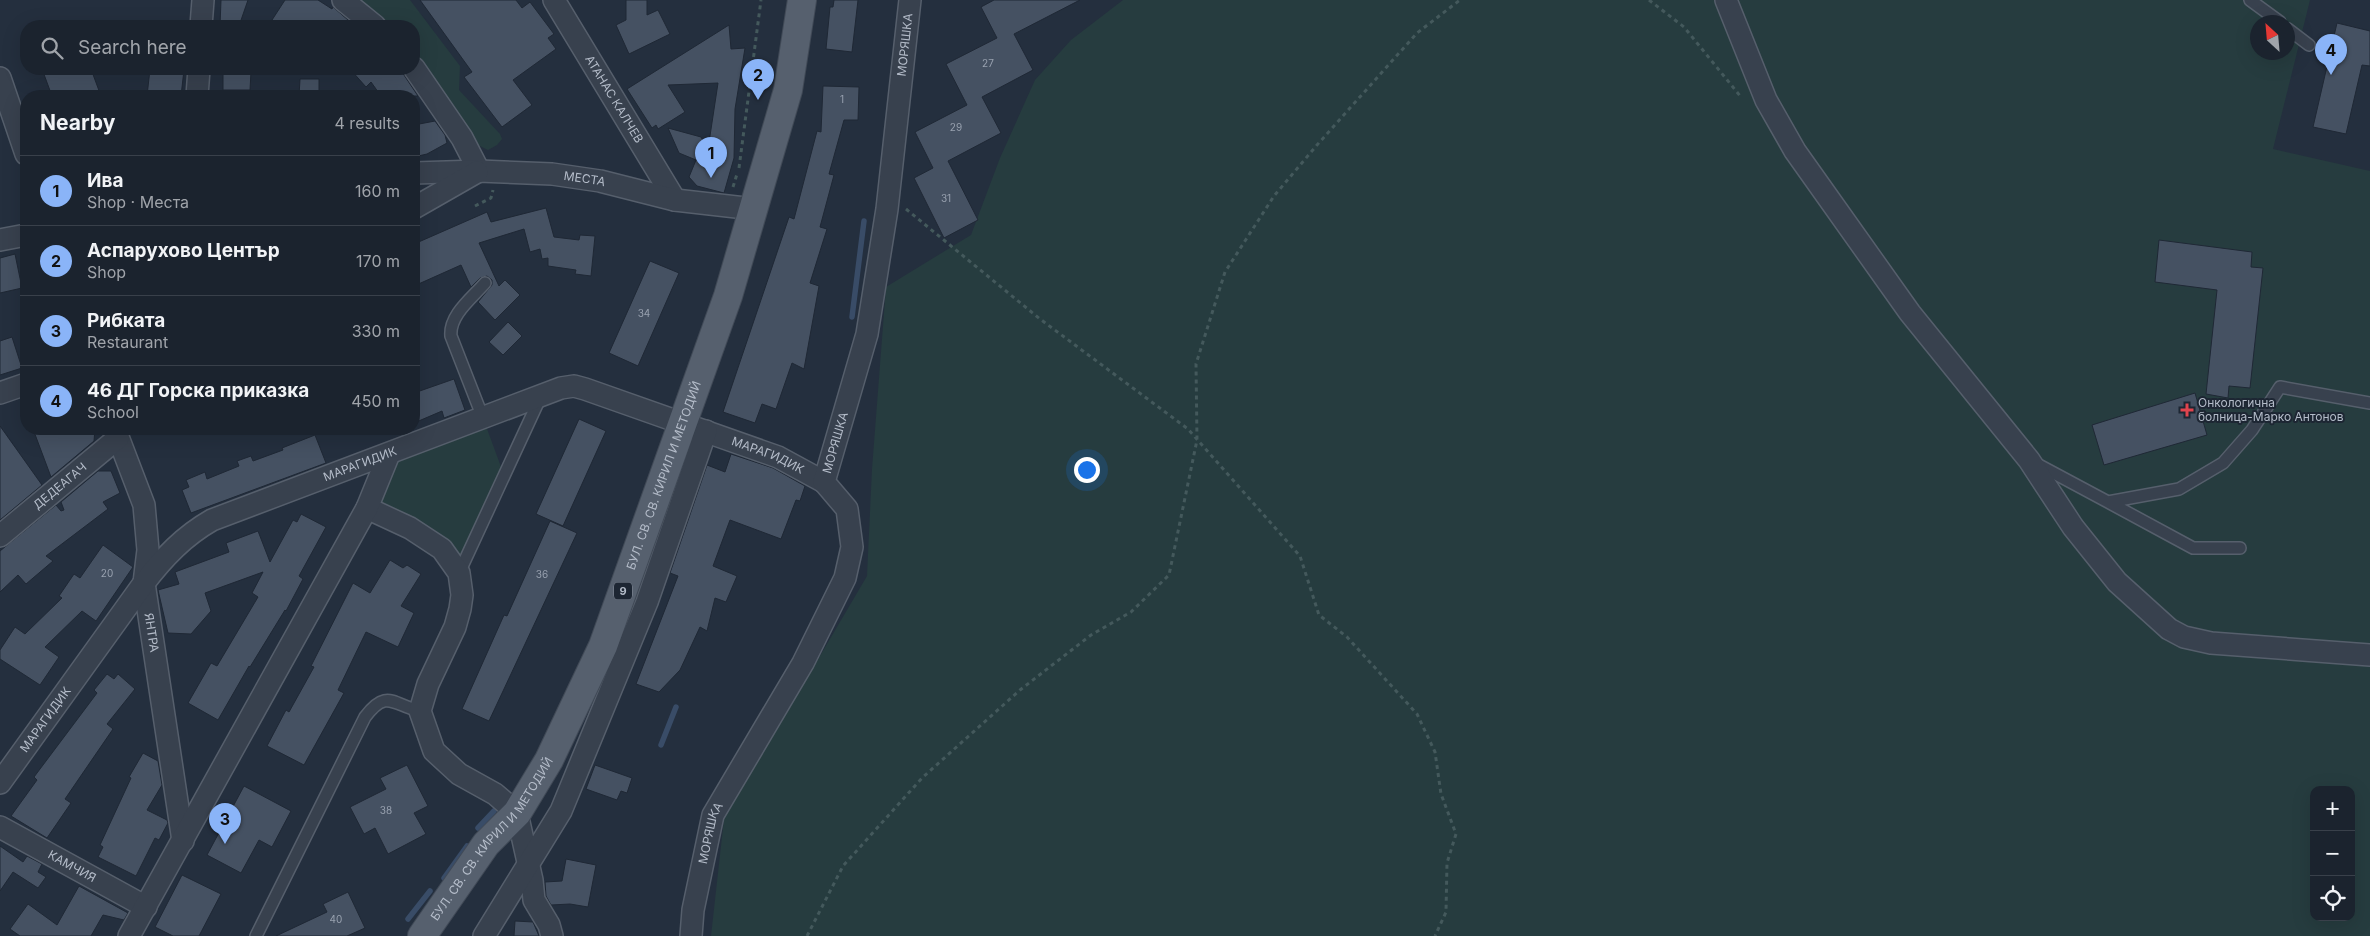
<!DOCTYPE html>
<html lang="en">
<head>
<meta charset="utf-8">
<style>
  :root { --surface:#1b232e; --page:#282f3a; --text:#f1f3f6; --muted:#a0a4aa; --line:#39404a; --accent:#8ab4f8 }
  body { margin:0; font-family:Inter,sans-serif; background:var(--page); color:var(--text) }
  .controls { position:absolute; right:15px; bottom:15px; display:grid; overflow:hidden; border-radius:10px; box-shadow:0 5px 20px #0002 }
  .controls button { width:45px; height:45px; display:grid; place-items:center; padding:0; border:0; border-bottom:1px solid var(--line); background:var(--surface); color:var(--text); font:25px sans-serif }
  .compass { position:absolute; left:2250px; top:15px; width:45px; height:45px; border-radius:50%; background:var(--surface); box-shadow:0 5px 20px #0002; rotate:334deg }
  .you { position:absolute; left:1086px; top:469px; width:18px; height:18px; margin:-12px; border:4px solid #fff; border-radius:50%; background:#1a73e8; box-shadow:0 0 0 8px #1a73e833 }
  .badge { display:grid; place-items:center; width:32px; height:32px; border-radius:50%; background:var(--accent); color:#111; font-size:16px; font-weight:700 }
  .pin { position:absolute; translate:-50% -41px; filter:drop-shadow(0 1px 2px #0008) }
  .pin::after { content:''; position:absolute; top:26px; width:18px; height:15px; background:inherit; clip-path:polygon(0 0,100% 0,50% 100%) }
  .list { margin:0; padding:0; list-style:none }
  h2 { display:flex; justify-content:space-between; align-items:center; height:65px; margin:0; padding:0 20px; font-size:21px }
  h2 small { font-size:16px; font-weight:400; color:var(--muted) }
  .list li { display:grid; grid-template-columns:32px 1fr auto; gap:15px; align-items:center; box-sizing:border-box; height:70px; padding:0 20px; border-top:1px solid var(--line) }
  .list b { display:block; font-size:19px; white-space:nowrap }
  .list p { margin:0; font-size:16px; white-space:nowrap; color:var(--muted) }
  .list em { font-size:16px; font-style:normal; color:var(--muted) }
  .icon { flex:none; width:28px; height:28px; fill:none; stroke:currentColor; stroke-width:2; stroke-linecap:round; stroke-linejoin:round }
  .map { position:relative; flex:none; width:2370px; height:936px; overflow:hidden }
  .search { position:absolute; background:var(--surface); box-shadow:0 5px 20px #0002; left:20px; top:20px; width:400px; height:55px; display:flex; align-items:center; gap:12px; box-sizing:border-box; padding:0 18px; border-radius:20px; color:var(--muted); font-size:19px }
  .panel { position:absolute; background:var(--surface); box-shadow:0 5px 20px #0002; left:20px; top:90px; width:400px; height:345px; border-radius:20px }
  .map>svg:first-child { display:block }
</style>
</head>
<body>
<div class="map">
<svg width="2370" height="936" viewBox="0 0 2370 936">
  <rect width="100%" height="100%" fill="#242f3e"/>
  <path fill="#263c3f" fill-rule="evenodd" d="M354,0h56l50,66 -1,24 41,44 2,5 -5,6 -9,5 -12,-6 -62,-89v-29h-27z
    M1123,0h1187l-37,149 97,22v765h-1659l13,-117 143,-243 5,-107 14,-182 85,-52 29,-77 35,-78 36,-40zM2258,22h30v30h-30zM2314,790h37v127h-37z
    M483,418l21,57 -45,98 -92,-65 22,-54z"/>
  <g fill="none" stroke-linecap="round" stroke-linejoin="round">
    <path stroke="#394c67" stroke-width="5.5" d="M852,317l12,-96
      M661,745l15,-38
      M478,828l16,-17
      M444,878l23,-32
      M408,919l22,-28"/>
  </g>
  <path fill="#455162" stroke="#1f2835" d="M221,0h27l-9,26h-19z
    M285,0h33l14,9 1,-2 22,19h-73l-10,-6z
    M420,0h96l6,8 8,-6 24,32 -6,4 8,11 -43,31 19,25 -30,22 -38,-50 8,-5z
    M626,0h21v15l11,-5 12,24 -41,20 -13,-29 10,-5z
    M834,0h24l-6,52 -26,-3 4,-42h3z
    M994,0h86l-66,34 19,36 -51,27 19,36 -53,28 30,59 -34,18 -30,-60 19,-10 -18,-36 52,-27 -21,-41 51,-26 -16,-31z
    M2337,23l33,8v35l-8,-1 -16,69 -33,-7z
    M729,25l2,24 14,-1 -10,61 -1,49 -10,35 -27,-7 -8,-9 7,-17 -17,-7 -11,-25 33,9 7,12 10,-66 -50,2 17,27 -27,17 -2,-4 -4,3 -25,-39z
    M42,69h49l10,27h-49z
    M150,69l34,1 -3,26h-34z
    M223,69h16v2l12,1 -1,18h-27z
    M350,69h50l18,27h-37l-10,-14 -5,5z
    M300,79h19v17h-20z
    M823,86l36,1 -1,33h-14l-15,54 5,1 -14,52 7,2 -17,54 9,3 -15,83 -12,-6 -16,46 -14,-5 -7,19 -32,-11 66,-195 5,2 23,-88 4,1z
    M435,121l10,14 2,8 -20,11 -13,3v-32z
    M546,208l8,29 25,3 1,-5 15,1 -4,40 -16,-2 1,-4 -28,-4v-8l-6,1 -2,-10 -10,3 -6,-23 -45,14 20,43 6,-6 15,15 -25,25 -17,-18 14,-17v-5l-5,-4 -7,2 -9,9 -10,-22 -47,21v-42l73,-32 4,10z
    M2159,240l93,12 -1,15 12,1 -13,120 -21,-2 -1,12 -22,-4 11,-104 -62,-8z
    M15,254l7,34 -22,5v-35z
    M650,261l29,12 -41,93 -29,-13z
    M508,322l14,14 -19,19 -14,-13z
    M12,337l10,31 -22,7v-34z
    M454,379l11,31 -21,8 -2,-7 -28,12v-30z
    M2195,393l12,42 -103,30 -12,-40z
    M579,419l27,12 -43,95 -27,-12z
    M0,426l42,59 -42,35z
    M33,429h62l-1,12 -43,36z
    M315,435l11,28 -135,50 -9,-23 7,-3 -3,-7 19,-8 2,7 32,-13 -2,-5 14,-5 2,5 30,-11 -1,-2z
    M731,454l42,14 32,18 -5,15 -4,-1 -15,39 -51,-19 -17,46 24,10 -11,26 -11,-4 -8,33 -7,-4 -20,43 -21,22 -23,-8 42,-108 -8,-3 37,-108 18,7z
    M98,471h13l9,22 -17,9 5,7 -62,47 7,5 -27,23 -8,-9 -18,17v-41l56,-46 5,6 3,-1 -3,-8z
    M301,514l25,13 -27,49 4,3 -17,32 -1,-1 -35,57 -1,-1 -31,54 -30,-17 23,-40 6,3 41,-69 -6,-4 11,-21 -58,21 6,18 -20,23 -23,-1 -10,-43 21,-6 -4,-12 54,-20 -3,-9 32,-12 12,31 23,-42 4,2z
    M550,521l27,12 -88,188 -27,-12 42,-94 3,1z
    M103,545l30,22 -37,54 -14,-10 -37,36 14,10 -19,28 -40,-26v-9l15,-23 10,7 37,-36 -3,-2 15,-22 6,4z
    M390,560l13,8 4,-3 14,9 -20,32 13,7 -16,34 -32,-15 -28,58 6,3 -40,72 -37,-19 19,-36 3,2 25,-45 -3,-1 42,-83 17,10z
    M107,674l7,5 4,-5 17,15 -28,35 6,5 -48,70 6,4 -24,35 -36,-22 26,-36 -3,-3 63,-84 -3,-3z
    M143,753l15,8 4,24 -15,25 20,10 1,3 -9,17 -4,-2 -19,38 -38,-19 5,-10 -3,-2 31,-67 -2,-1z
    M407,765l21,41 -14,7 12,21 -38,20 -13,-26 -11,6 -14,-27 36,-18 -6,-11z
    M595,765l37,13 -5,15 -6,-2 -4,9 -31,-11z
    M244,786l47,25 -19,36 -13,-7 -18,33 -34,-18z
    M0,846l23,16 4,-6 15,8 -4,8 8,5 -8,11 -25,-16 -13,19z
    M566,859l30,6 -8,42 -18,-3 -19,1 -5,-9 -1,-14 17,-1z
    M182,875l39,19 -22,42h-26l-18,-9z
    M79,886l49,27 -4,7 -21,-5 -12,21h-71l-10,-7 18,-25 29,21z
    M348,892l17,36 -18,8h-71l51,-24 -4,-8z
    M515,921l18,1 6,14h-25z"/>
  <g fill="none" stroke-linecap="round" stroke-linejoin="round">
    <defs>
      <path id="lane" d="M2250,0l30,22
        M2288,29l21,16
        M483,418l-32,-82c-2,-21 21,-38 34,-53
        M2035,463l73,39 71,-13 44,-26 29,-33 28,-43 90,16
        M2108,502l85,46h47
        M459,573l82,-177
        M256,936l109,-219c22,-29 28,-12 55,-6"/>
      <g id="street">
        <path d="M343,0l32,26"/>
        <path id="s1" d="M554,0l121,200"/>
        <path d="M1726,0l40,100 29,51 115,162 119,147 44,67 44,55 52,47 15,8 27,6 159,12"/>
        <path d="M201,26l2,-26"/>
        <path d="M414,68l48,70 17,33"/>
        <path d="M0,78l26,76"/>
        <path d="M197,96l2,-27"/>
        <path id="s2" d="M414,173l65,-2 73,3 48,7 75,19 79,9"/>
        <path d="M414,208l63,-36"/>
        <path d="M0,240l26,-5"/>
        <path d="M0,393l26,-9"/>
        <path id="s3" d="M115,429l29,76 4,45 -4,33 39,258"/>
        <path d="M367,508l43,20 32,21 17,24 3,22 -2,14 -5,18 -27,57 -8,27 14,40 25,23 36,20 22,19 15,67 2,20 15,25 3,11"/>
        <path id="s4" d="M0,536l118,-98"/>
        <path id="s5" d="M0,783l144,-200c20,-26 40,-47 68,-63l349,-132 13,-2 11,3 193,68 46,25"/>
        <path id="s6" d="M0,827l146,80"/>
        <path d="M129,936l238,-428 22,-54"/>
        <path d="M484,936l77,-125 86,-209 59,-171"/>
        <path id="s7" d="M691,936l2,-26 20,-95 90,-152 42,-85 7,-31 -5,-38 -23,-27 43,-148 20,-125 23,-209"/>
      </g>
      <g id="primary">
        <path id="s8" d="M422,936l64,-92 31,-31 32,-53 54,-114 125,-350 60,-206 14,-90"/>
      </g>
    </defs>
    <use href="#lane" stroke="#565f6c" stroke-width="14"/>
    <use href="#street" stroke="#565f6c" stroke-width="24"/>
    <use href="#primary" stroke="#414a57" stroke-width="30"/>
    <path stroke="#44595c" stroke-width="3" stroke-dasharray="4 4" stroke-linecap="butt" d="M1649,0l35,27 57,70
      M739,168l22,-168
      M733,187l4,-13
      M475,206l16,-8 2,-8
      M906,209l134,110 148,110 112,127 19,59 28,22 70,77 18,38 6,42 15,40 -9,29 -1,49 -11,24
      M807,936l36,-70 79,-88 98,-88 71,-55 40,-23 38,-37 28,-135 -1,-76 29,-92 49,-76 43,-51 100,-112 43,-33"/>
    <use href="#lane" stroke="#38414e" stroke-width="11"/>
    <use href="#street" stroke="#38414e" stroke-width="21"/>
    <use href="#primary" stroke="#56606e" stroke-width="28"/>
  </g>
  <path fill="#e0444e" stroke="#1d2633" stroke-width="2" d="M2184.5 402.5h5v5h5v5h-5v5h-5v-5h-5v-5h5z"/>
  <g text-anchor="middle" stroke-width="4" stroke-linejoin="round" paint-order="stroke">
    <g font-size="10" fill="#98a1af">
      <text x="988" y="67">27</text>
      <text x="842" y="103">1</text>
      <text x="956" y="131">29</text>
      <text x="946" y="202">31</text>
      <text x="644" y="317">34</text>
      <text x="107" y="577">20</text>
      <text x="542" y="578">36</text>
      <text x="386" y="814">38</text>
      <text x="336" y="923">40</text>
    </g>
    <rect fill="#1d2633" stroke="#878f9c" stroke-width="1" x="614" y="582.5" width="18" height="17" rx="4"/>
    <g font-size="11" font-weight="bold" fill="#b4bcc9">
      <text x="623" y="595">9</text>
    </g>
    <g font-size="12" fill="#b4bcc9" stroke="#1d2633">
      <text dy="4" stroke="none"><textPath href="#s7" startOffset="946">МОРЯШКА</textPath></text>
      <text dy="4" stroke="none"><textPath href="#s1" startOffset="116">АТАНАС КАЛЧЕВ</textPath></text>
      <text dy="4" stroke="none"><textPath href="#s2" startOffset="171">МЕСТА</textPath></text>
      <text dy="4" stroke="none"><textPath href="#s7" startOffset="541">МОРЯШКА</textPath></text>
      <text dy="4" stroke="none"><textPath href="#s5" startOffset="932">МАРАГИДИК</textPath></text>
      <text dy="4" stroke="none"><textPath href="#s5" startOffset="498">МАРАГИДИК</textPath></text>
      <text dy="4" stroke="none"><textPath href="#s8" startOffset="525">БУЛ. СВ. СВ. КИРИЛ И МЕТОДИЙ</textPath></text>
      <text dy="4" stroke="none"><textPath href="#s4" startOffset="78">ДЕДЕАГАЧ</textPath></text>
      <text dy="4" stroke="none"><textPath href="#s3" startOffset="210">ЯНТРА</textPath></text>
      <text dy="4" stroke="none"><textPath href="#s5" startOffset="78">МАРАГИДИК</textPath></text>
      <text dy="4" stroke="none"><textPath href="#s7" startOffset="105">МОРЯШКА</textPath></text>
      <text dy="4" stroke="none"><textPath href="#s8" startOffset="120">БУЛ. СВ. СВ. КИРИЛ И МЕТОДИЙ</textPath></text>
      <text dy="4" stroke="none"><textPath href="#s6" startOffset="82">КАМЧИЯ</textPath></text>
    </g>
    <g font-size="12" fill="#b4bcc9" stroke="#1d2633" text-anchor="start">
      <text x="2198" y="407">Онкологична<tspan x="2198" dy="14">болница-Марко Антонов</tspan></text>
    </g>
  </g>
</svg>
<div class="controls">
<button>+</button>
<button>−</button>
<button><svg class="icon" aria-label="locate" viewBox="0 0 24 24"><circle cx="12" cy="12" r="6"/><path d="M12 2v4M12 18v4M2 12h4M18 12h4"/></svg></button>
</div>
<svg class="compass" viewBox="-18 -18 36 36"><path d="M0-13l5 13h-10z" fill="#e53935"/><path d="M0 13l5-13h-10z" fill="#a0a4aa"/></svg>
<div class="you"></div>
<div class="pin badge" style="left:711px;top:178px">1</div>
<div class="pin badge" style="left:758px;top:100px">2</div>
<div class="pin badge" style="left:225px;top:844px">3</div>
<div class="pin badge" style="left:2331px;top:75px">4</div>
<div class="search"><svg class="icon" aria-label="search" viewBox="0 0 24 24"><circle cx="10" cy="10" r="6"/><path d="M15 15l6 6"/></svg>Search here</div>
<section class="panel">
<h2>Nearby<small>4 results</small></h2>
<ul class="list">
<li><span class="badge">1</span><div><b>Ива</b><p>Shop · Места</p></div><em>160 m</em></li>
<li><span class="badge">2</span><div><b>Аспарухово Център</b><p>Shop</p></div><em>170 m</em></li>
<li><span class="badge">3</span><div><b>Рибката</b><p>Restaurant</p></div><em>330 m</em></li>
<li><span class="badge">4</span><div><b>46 ДГ Горска приказка</b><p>School</p></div><em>450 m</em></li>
</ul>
</section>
</div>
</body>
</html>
